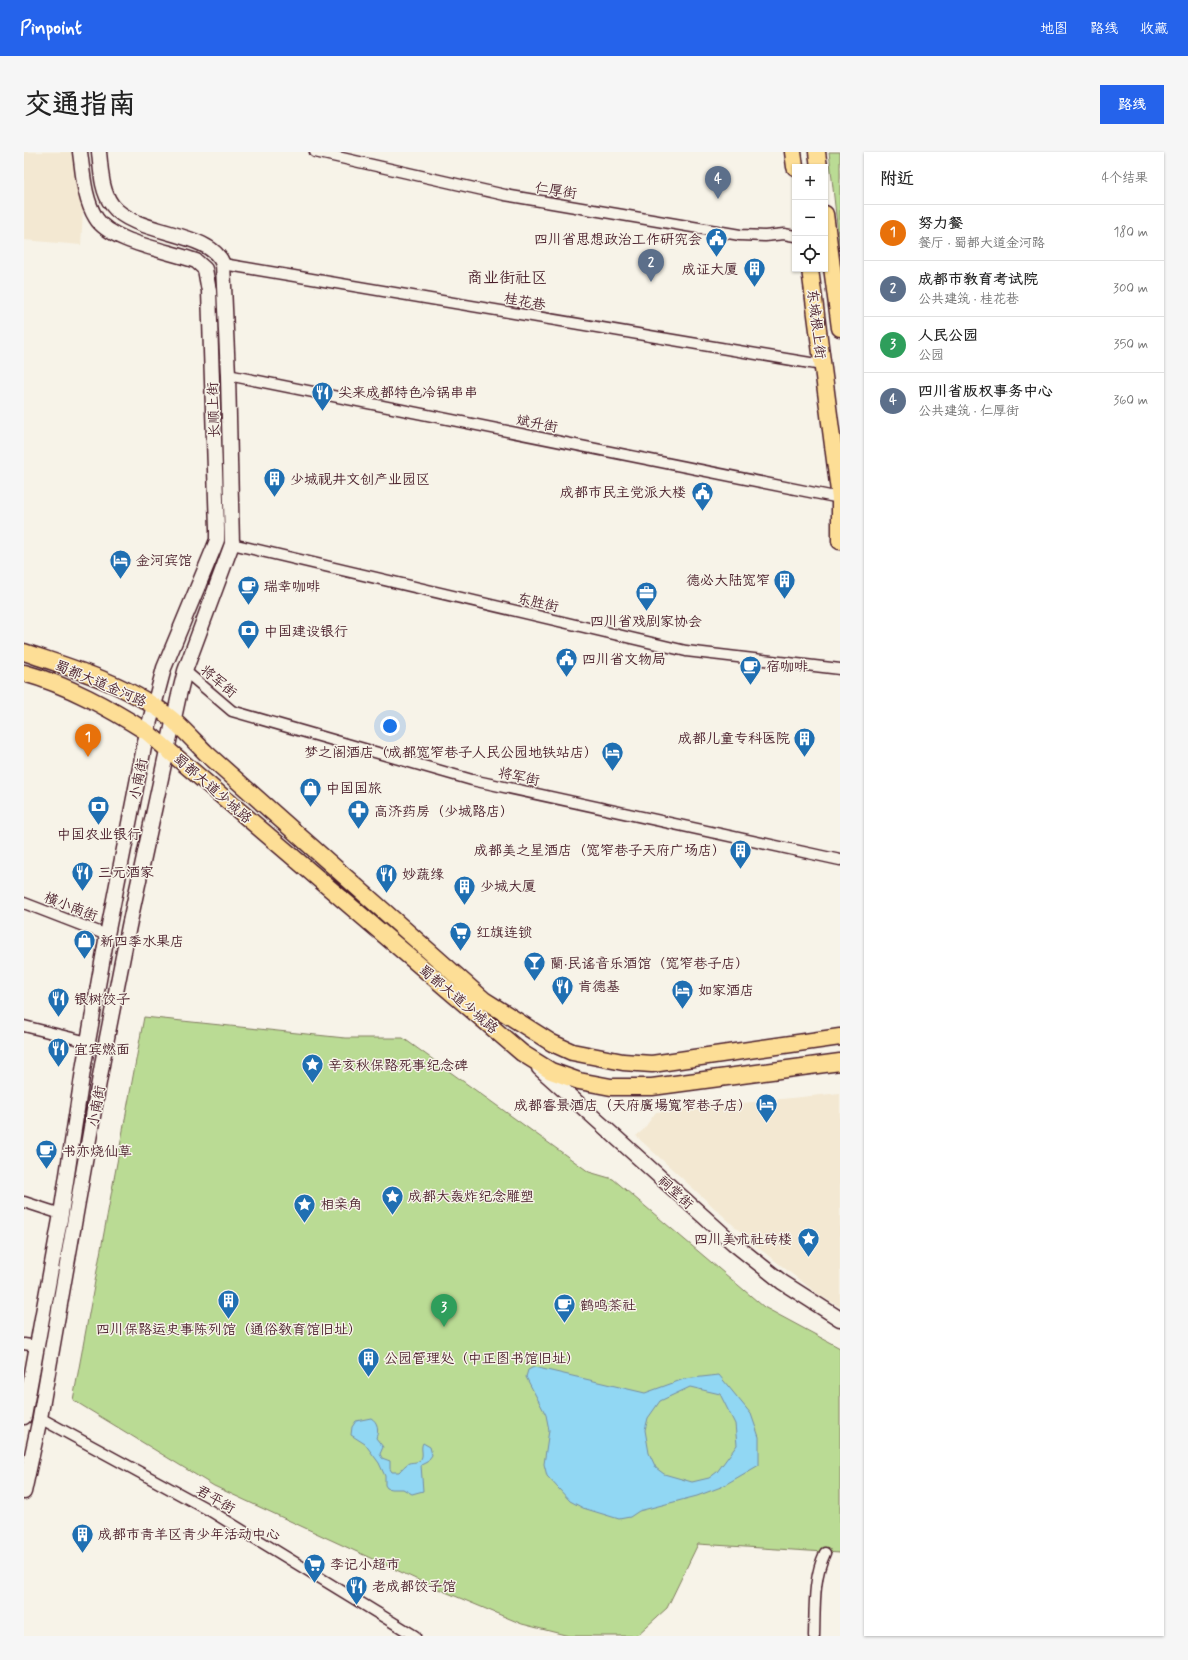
<!DOCTYPE html>
<html lang="zh">
<head>
<meta charset="utf-8">
<style>
  :root { --surface:#fff; --page:#f6f6f6; --text:#222; --muted:#767676; --line:#e0e0e0; --accent:#2563eb }
  body { margin:0; font-family:Mynerve,"LXGW WenKai TC",sans-serif; background:var(--page); color:var(--text) }
  .controls { position:absolute; right:12px; top:12px; display:grid; overflow:hidden; border-radius:0px; box-shadow:0 1px 3px #0004 }
  .controls button { width:36px; height:36px; display:grid; place-items:center; padding:0; border:0; border-bottom:1px solid var(--line); background:var(--surface); color:var(--text); font:20px sans-serif }
  .you { position:absolute; left:366px; top:574px; width:14px; height:14px; margin:-10px; border:3px solid #fff; border-radius:50%; background:#1a73e8; box-shadow:0 0 0 6px #1a73e833 }
  .badge { display:grid; place-items:center; width:26px; height:26px; border-radius:50%; background:var(--accent); color:#fff; font-size:13px; font-weight:700 }
  .pin { position:absolute; translate:-50% -33px; filter:drop-shadow(0 1px 2px #0008) }
  .pin::after { content:''; position:absolute; top:21px; width:14px; height:12px; background:inherit; clip-path:polygon(0 0,100% 0,50% 100%) }
  .list { margin:0; padding:0; list-style:none }
  h2 { display:flex; justify-content:space-between; align-items:center; height:52px; margin:0; padding:0 16px; font-size:17px }
  h2 small { font-size:13px; font-weight:400; color:var(--muted) }
  .list li { display:grid; grid-template-columns:26px 1fr auto; gap:12px; align-items:center; box-sizing:border-box; height:56px; padding:0 16px; border-top:1px solid var(--line) }
  .list b { display:block; font-size:15px; white-space:nowrap }
  .list p { margin:0; font-size:13px; white-space:nowrap; color:var(--muted) }
  .list em { font-size:13px; font-style:normal; color:var(--muted) }
  .icon { flex:none; width:22px; height:22px; fill:none; stroke:currentColor; stroke-width:2; stroke-linecap:round; stroke-linejoin:round }
  .map { position:relative; flex:none; width:816px; height:1484px; overflow:hidden; border-radius:0px }
  header { display:flex; align-items:center; gap:24px; box-sizing:border-box; height:56px; padding:0 20px; background:var(--accent); color:#fff }
  header strong { font-size:19px }
  nav { display:flex; gap:22px; margin-inline-start:auto; font-size:14px }
  .intro { display:flex; align-items:center; justify-content:space-between; box-sizing:border-box; height:96px; padding:0 24px }
  h1 { margin:0; font-size:28px }
  .button { padding:10px 18px; border-radius:0px; background:var(--accent); color:#fff; font-size:14px; font-weight:700 }
  main { display:flex; gap:24px; padding:0 24px }
  aside { flex:1; background:var(--surface); border-radius:0px; box-shadow:0 1px 3px #0004 }
  .map>svg:first-child { display:block }
</style>
</head>
<body>
<header>
<strong>Pinpoint</strong>
<nav><a>地图</a><a>路线</a><a>收藏</a></nav>
</header>
<div class="intro"><h1>交通指南</h1><a class="button">路线</a></div>
<main>
<div class="map">
<svg width="816" height="1484" viewBox="0 0 816 1484">
  <rect width="100%" height="100%" fill="#f7f3e8"/>
  <filter id="ink" filterUnits="userSpaceOnUse"><feTurbulence type="fractalNoise" baseFrequency=".025" numOctaves="2"/><feDisplacementMap in="SourceGraphic" scale="8" xChannelSelector="R" yChannelSelector="G"/><feConvolveMatrix kernelMatrix="1 2 1 2 8 2 1 2 1" color-interpolation-filters="sRGB"/></filter>
  <g filter="url(#ink)">
    <path fill="#f3e8d2" d="M0,0h50l9,58 -2,35 -57,-5z
      M816,941v214l-21,-12 -63,-49 -120,-110 7,-6 13,-18z"/>
    <path fill="#badb94" stroke="#827d60" d="M805,0h11v99z
      M120,865l201,21h58l186,134 24,7 151,128 76,41v205l-142,-9 -31,64 -31,28h-67l-47,-12 -91,-38 -217,-100 -141,-86z"/>
    <path fill="#91d7f3" stroke="#758da3" fill-rule="evenodd" d="M510,1215l111,26 39,-14 35,-4 32,39 8,23v28l-38,22 -24,9 -58,15 -9,6 -11,2 -36,-11 -13,-7 -23,-25 -3,-12 5,-34 -3,-15 -20,-38 2,-7zM666,1235l30,7 15,30 2,21 -20,27 -8,6 -17,4 -28,-8 -8,-6 -7,-15 -4,-23 3,-12 12,-17z
      M347,1266c7,4 8,12 5,20l7,9 -3,7 2,4 8,3v8l2,3h7c3,-3 6,-7 10,-9 4,-1 9,0 12,-4 3,-5 -1,-11 2,-16l7,4 2,8 -5,7 -6,3 2,26 -11,3 -9,-5h-12l-4,-1 -2,-3v-9l-6,-13 -14,-19 -14,-9 1,-8 4,-6z"/>
    <g fill="none" stroke-linecap="round" stroke-linejoin="round">
      <defs>
        <path id="minor" d="M291,0l190,43 235,40 25,1 19,-2 11,2
          M199,112l599,101
          M204,223l612,123
          M208,392l454,107 154,18
          M161,519l47,40 240,69 368,80
          M0,751l83,32
          M0,874l64,16
          M0,1050l37,12
          M0,1192l12,2
          M16,1266l169,92 206,126
          M790,1484c1,-28 -1,-58 11,-83"/>
        <path id="secondary" d="M515,916l194,175 49,39 58,37
          M0,1265l37,-203 23,-150 23,-129 40,-203 17,-64 49,-118 4,-10v-11l-8,-238 -4,-22 -9,-8c-26,-10 -86,-19 -100,-43 -12,-19 -13,-45 -16,-66
          M0,1340l16,-74 65,-370 24,-122 50,-231 6,-24 47,-127 -4,-169 -5,-111c-13,-34 -88,-28 -111,-59 -11,-14 -11,-36 -13,-53"/>
        <path id="primary" d="M769,0l2,15
          M793,0l2,15
          M801,62l15,114
          M786,117l30,230
          M816,346v43
          M0,500c44,15 90,28 130,54 20,12 35,30 52,47l278,247 68,43 20,9 51,10 29,2 188,-27
          M0,521c44,12 85,35 123,59l375,321 29,18 28,10 32,6h41l188,-25"/>
      </defs>
      <use href="#minor" stroke="#4a1f2b" stroke-width="13"/>
      <use href="#secondary" stroke="#4a1f2b" stroke-width="17"/>
      <use href="#primary" stroke="#4a1f2b" stroke-width="19"/>
      <use href="#minor" stroke="#f7f3e8" stroke-width="10"/>
      <use href="#secondary" stroke="#f7f3e8" stroke-width="14"/>
      <use href="#primary" stroke="#fdde96" stroke-width="16"/>
    </g>
  </g>
  <defs>
    <symbol id="civic-pin" viewBox="-11 -11 22 30"><path d="M0 17L-7.5 6A9.5 9.5 0 1 1 7.5 6Z" fill="#1f6fb2" stroke="#f7f3e8"/><path d="M-.6-6.5H3V-4.5H.6V-3L4-1V1h2V6H-6V1h2V-1L-.6-3ZM-1.2 2.5V6h2.4V2.5Z" fill="#fff"/></symbol>
    <symbol id="building-pin" viewBox="-11 -11 22 30"><path d="M0 17L-7.5 6A9.5 9.5 0 1 1 7.5 6Z" fill="#1f6fb2" stroke="#f7f3e8"/><path d="M-4-6H4V6H1V3H-1V6H-4ZM-2.5-4.3h1.7v1.8h-1.7ZM.8-4.3h1.7v1.8H.8ZM-2.5-1h1.7V.8h-1.7ZM.8-1h1.7V.8H.8Z" fill="#fff"/></symbol>
    <symbol id="restaurant-pin" viewBox="-11 -11 22 30"><path d="M0 17L-7.5 6A9.5 9.5 0 1 1 7.5 6Z" fill="#1f6fb2" stroke="#f7f3e8"/><path d="M-5-6h1v4h1v-4h1v4h1v-4h1v5L-1.5 .5V6h-2V.5L-5-1ZM5-6V6H3V1.5H1.5Q1.5-4 5-6Z" fill="#fff"/></symbol>
    <symbol id="hotel-pin" viewBox="-11 -11 22 30"><path d="M0 17L-7.5 6A9.5 9.5 0 1 1 7.5 6Z" fill="#1f6fb2" stroke="#f7f3e8"/><path d="M-6-4.5h1.5V1H6V5H4.5V3h-9V5H-6ZM-4 0a1.8 1.8 0 1 1 3.6 0ZM.5 0V-2.5h3Q6-2.5 6 0Z" fill="#fff"/></symbol>
    <symbol id="cafe-pin" viewBox="-11 -11 22 30"><path d="M0 17L-7.5 6A9.5 9.5 0 1 1 7.5 6Z" fill="#1f6fb2" stroke="#f7f3e8"/><path d="M-5.5-4.5H6V0H3Q3 3.5 0 3.5H-2.5Q-5.5 3.5-5.5 0ZM3-3.2v2h1.7v-2ZM-6 4.5H4V6H-6Z" fill="#fff"/></symbol>
    <symbol id="office-pin" viewBox="-11 -11 22 30"><path d="M0 17L-7.5 6A9.5 9.5 0 1 1 7.5 6Z" fill="#1f6fb2" stroke="#f7f3e8"/><path d="M-6-3h4V-5.5h4V-3h4V5H-6ZM-1-4.5V-3h2v-1.5ZM-6 0V1H6V0Z" fill="#fff"/></symbol>
    <symbol id="bank-pin" viewBox="-11 -11 22 30"><path d="M0 17L-7.5 6A9.5 9.5 0 1 1 7.5 6Z" fill="#1f6fb2" stroke="#f7f3e8"/><path d="M-6-4H6V4H-6ZM0-2.3a2.3 2.3 0 1 0 0 4.6a2.3 2.3 0 1 0 0-4.6Z" fill="#fff"/></symbol>
    <symbol id="shop-pin" viewBox="-11 -11 22 30"><path d="M0 17L-7.5 6A9.5 9.5 0 1 1 7.5 6Z" fill="#1f6fb2" stroke="#f7f3e8"/><path d="M-5-2.5h2.3a2.7 3.5 0 0 1 5.4 0H5L5.5 6h-11ZM-1.5-2.5h3a1.5 2.3 0 0 0-3 0Z" fill="#fff"/></symbol>
    <symbol id="pharmacy-pin" viewBox="-11 -11 22 30"><path d="M0 17L-7.5 6A9.5 9.5 0 1 1 7.5 6Z" fill="#1f6fb2" stroke="#f7f3e8"/><path d="M-2-6h4v4h4v4h-4v4h-4v-4h-4v-4h4Z" fill="#fff"/></symbol>
    <symbol id="supermarket-pin" viewBox="-11 -11 22 30"><path d="M0 17L-7.5 6A9.5 9.5 0 1 1 7.5 6Z" fill="#1f6fb2" stroke="#f7f3e8"/><path d="M-6-5.5h2.5l.6 2H6L4.5 2H-2.5L-4.4-4H-6ZM-1.5 3.2a1.3 1.3 0 1 0 .1 0ZM3 3.2a1.3 1.3 0 1 0 .1 0Z" fill="#fff"/></symbol>
    <symbol id="bar-pin" viewBox="-11 -11 22 30"><path d="M0 17L-7.5 6A9.5 9.5 0 1 1 7.5 6Z" fill="#1f6fb2" stroke="#f7f3e8"/><path d="M-6-5H6L.8 .8V4.5H3.5V6h-7V4.5H-.8V.8Z" fill="#fff"/></symbol>
    <symbol id="sight-pin" viewBox="-11 -11 22 30"><path d="M0 17L-7.5 6A9.5 9.5 0 1 1 7.5 6Z" fill="#1f6fb2" stroke="#f7f3e8"/><path d="M0-6L1.8-2.2L6-1.7L2.9 1.2L3.7 5.4L0 3.3L-3.7 5.4L-2.9 1.2L-6-1.7L-1.8-2.2Z" fill="#fff"/></symbol>
  </defs>
  <g fill-rule="evenodd">
    <use href="#civic-pin" x="680" y="74" width="25" height="34"/>
    <use href="#building-pin" x="718" y="104" width="25" height="34"/>
    <use href="#restaurant-pin" x="286" y="228" width="25" height="34"/>
    <use href="#building-pin" x="238" y="314" width="25" height="34"/>
    <use href="#civic-pin" x="666" y="328" width="25" height="34"/>
    <use href="#hotel-pin" x="84" y="396" width="25" height="34"/>
    <use href="#building-pin" x="748" y="416" width="25" height="34"/>
    <use href="#cafe-pin" x="212" y="422" width="25" height="34"/>
    <use href="#office-pin" x="610" y="428" width="25" height="34"/>
    <use href="#bank-pin" x="212" y="466" width="25" height="34"/>
    <use href="#civic-pin" x="530" y="494" width="25" height="34"/>
    <use href="#cafe-pin" x="714" y="502" width="25" height="34"/>
    <use href="#building-pin" x="768" y="574" width="25" height="34"/>
    <use href="#hotel-pin" x="576" y="588" width="25" height="34"/>
    <use href="#shop-pin" x="274" y="624" width="25" height="34"/>
    <use href="#bank-pin" x="62" y="642" width="25" height="34"/>
    <use href="#pharmacy-pin" x="322" y="646" width="25" height="34"/>
    <use href="#building-pin" x="704" y="686" width="25" height="34"/>
    <use href="#restaurant-pin" x="46" y="708" width="25" height="34"/>
    <use href="#restaurant-pin" x="350" y="710" width="25" height="34"/>
    <use href="#building-pin" x="428" y="722" width="25" height="34"/>
    <use href="#supermarket-pin" x="424" y="768" width="25" height="34"/>
    <use href="#shop-pin" x="48" y="776" width="25" height="34"/>
    <use href="#bar-pin" x="498" y="798" width="25" height="34"/>
    <use href="#restaurant-pin" x="526" y="822" width="25" height="34"/>
    <use href="#hotel-pin" x="646" y="826" width="25" height="34"/>
    <use href="#restaurant-pin" x="22" y="834" width="25" height="34"/>
    <use href="#restaurant-pin" x="22" y="884" width="25" height="34"/>
    <use href="#sight-pin" x="276" y="900" width="25" height="34"/>
    <use href="#hotel-pin" x="730" y="940" width="25" height="34"/>
    <use href="#cafe-pin" x="10" y="986" width="25" height="34"/>
    <use href="#sight-pin" x="356" y="1032" width="25" height="34"/>
    <use href="#sight-pin" x="268" y="1040" width="25" height="34"/>
    <use href="#sight-pin" x="772" y="1074" width="25" height="34"/>
    <use href="#building-pin" x="192" y="1136" width="25" height="34"/>
    <use href="#cafe-pin" x="528" y="1140" width="25" height="34"/>
    <use href="#building-pin" x="332" y="1194" width="25" height="34"/>
    <use href="#building-pin" x="46" y="1370" width="25" height="34"/>
    <use href="#supermarket-pin" x="278" y="1400" width="25" height="34"/>
    <use href="#restaurant-pin" x="320" y="1422" width="25" height="34"/>
  </g>
  <g text-anchor="middle" stroke-width="3" stroke-linejoin="round" paint-order="stroke">
    <g font-size="14" fill="#4a1f2b" stroke="#f7f3e8">
      <text transform="translate(532 38) rotate(9)" y="5">仁厚街</text>
      <text transform="translate(501 149) rotate(10)" y="5">桂花巷</text>
      <text transform="translate(793 172) rotate(83)" y="5">东城根上街</text>
      <text transform="translate(189 258) rotate(-92)" y="5">长顺上街</text>
      <text transform="translate(513 271) rotate(11)" y="5">斌升街</text>
      <text transform="translate(514 450) rotate(13)" y="5">东胜街</text>
      <text transform="translate(195 529) rotate(40)" y="5">将军街</text>
      <text transform="translate(77 531) rotate(23)" y="5">蜀都大道金河路</text>
      <text transform="translate(495 624) rotate(12)" y="5">将军街</text>
      <text transform="translate(114 627) rotate(-79)" y="5">小南街</text>
      <text transform="translate(189 636) rotate(41)" y="5">蜀都大道少城路</text>
      <text transform="translate(47 754) rotate(21)" y="5">横小南街</text>
      <text transform="translate(435 847) rotate(40)" y="5">蜀都大道少城路</text>
      <text transform="translate(72 954) rotate(-80)" y="5">小南街</text>
      <text transform="translate(652 1040) rotate(42)" y="5">祠堂街</text>
      <text transform="translate(192 1347) rotate(30)" y="5">君平街</text>
    </g>
    <g font-size="14" fill="#4a1f2b" stroke="#f7f3e8" text-anchor="start">
      <text x="678" y="92" text-anchor="end">四川省思想政治工作研究会</text>
      <text x="714" y="122" text-anchor="end">成证大厦</text>
      <text x="314" y="245">尖来成都特色冷锅串串</text>
      <text x="266" y="332">少城视井文创产业园区</text>
      <text x="662" y="345" text-anchor="end">成都市民主党派大楼</text>
      <text x="112" y="413">金河宾馆</text>
      <text x="746" y="433" text-anchor="end">德必大陆宽窄</text>
      <text x="240" y="439">瑞幸咖啡</text>
      <text x="622" y="474" text-anchor="middle">四川省戏剧家协会</text>
      <text x="240" y="484">中国建设银行</text>
      <text x="558" y="512">四川省文物局</text>
      <text x="742" y="519">宿咖啡</text>
      <text x="766" y="591" text-anchor="end">成都儿童专科医院</text>
      <text x="574" y="605" text-anchor="end">梦之阁酒店（成都宽窄巷子人民公园地铁站店）</text>
      <text x="302" y="641">中国国旅</text>
      <text x="350" y="664">高济药房（少城路店）</text>
      <text x="75" y="687" text-anchor="middle">中国农业银行</text>
      <text x="702" y="703" text-anchor="end">成都美之星酒店（宽窄巷子天府广场店）</text>
      <text x="74" y="725">三元酒家</text>
      <text x="378" y="727">妙蔬缘</text>
      <text x="456" y="739">少城大厦</text>
      <text x="452" y="785">红旗连锁</text>
      <text x="76" y="794">新四季水果店</text>
      <text x="526" y="816">蘭·民谣音乐酒馆（宽窄巷子店）</text>
      <text x="554" y="839">肯德基</text>
      <text x="674" y="843">如家酒店</text>
      <text x="50" y="852">银树饺子</text>
      <text x="50" y="902">宜宾燃面</text>
      <text x="304" y="918">辛亥秋保路死事纪念碑</text>
      <text x="728" y="958" text-anchor="end">成都睿景酒店（天府廣場寬窄巷子店）</text>
      <text x="38" y="1004">书亦烧仙草</text>
      <text x="384" y="1049">成都大轰炸纪念雕塑</text>
      <text x="296" y="1057">相亲角</text>
      <text x="768" y="1092" text-anchor="end">四川美术社砖楼</text>
      <text x="556" y="1158">鹤鸣茶社</text>
      <text x="205" y="1182" text-anchor="middle">四川保路运史事陈列馆（通俗教育馆旧址）</text>
      <text x="360" y="1211">公园管理处（中正图书馆旧址）</text>
      <text x="74" y="1387">成都市青羊区青少年活动中心</text>
      <text x="306" y="1417">李记小超市</text>
      <text x="348" y="1439">老成都饺子馆</text>
    </g>
    <g font-size="16" fill="#4a1f2b" stroke="#f7f3e8">
      <text x="483" y="131">商业街社区</text>
    </g>
  </g>
</svg>
<div class="controls">
<button>+</button>
<button>−</button>
<button><svg class="icon" aria-label="locate" viewBox="0 0 24 24"><circle cx="12" cy="12" r="6"/><path d="M12 2v4M12 18v4M2 12h4M18 12h4"/></svg></button>
</div>
<div class="you"></div>
<div class="pin badge" style="left:64px;top:605px;background:#e8710a">1</div>
<div class="pin badge" style="left:627px;top:130px;background:#5c6f8a">2</div>
<div class="pin badge" style="left:420px;top:1175px;background:#2e9e5b">3</div>
<div class="pin badge" style="left:694px;top:47px;background:#5c6f8a">4</div>
</div>
<aside>
<h2>附近<small>4个结果</small></h2>
<ul class="list">
<li><span class="badge" style="background:#e8710a">1</span><div><b>努力餐</b><p>餐厅 · 蜀都大道金河路</p></div><em>180 m</em></li>
<li><span class="badge" style="background:#5c6f8a">2</span><div><b>成都市教育考试院</b><p>公共建筑 · 桂花巷</p></div><em>300 m</em></li>
<li><span class="badge" style="background:#2e9e5b">3</span><div><b>人民公园</b><p>公园</p></div><em>350 m</em></li>
<li><span class="badge" style="background:#5c6f8a">4</span><div><b>四川省版权事务中心</b><p>公共建筑 · 仁厚街</p></div><em>360 m</em></li>
</ul>
</aside>
</main>
</body>
</html>
